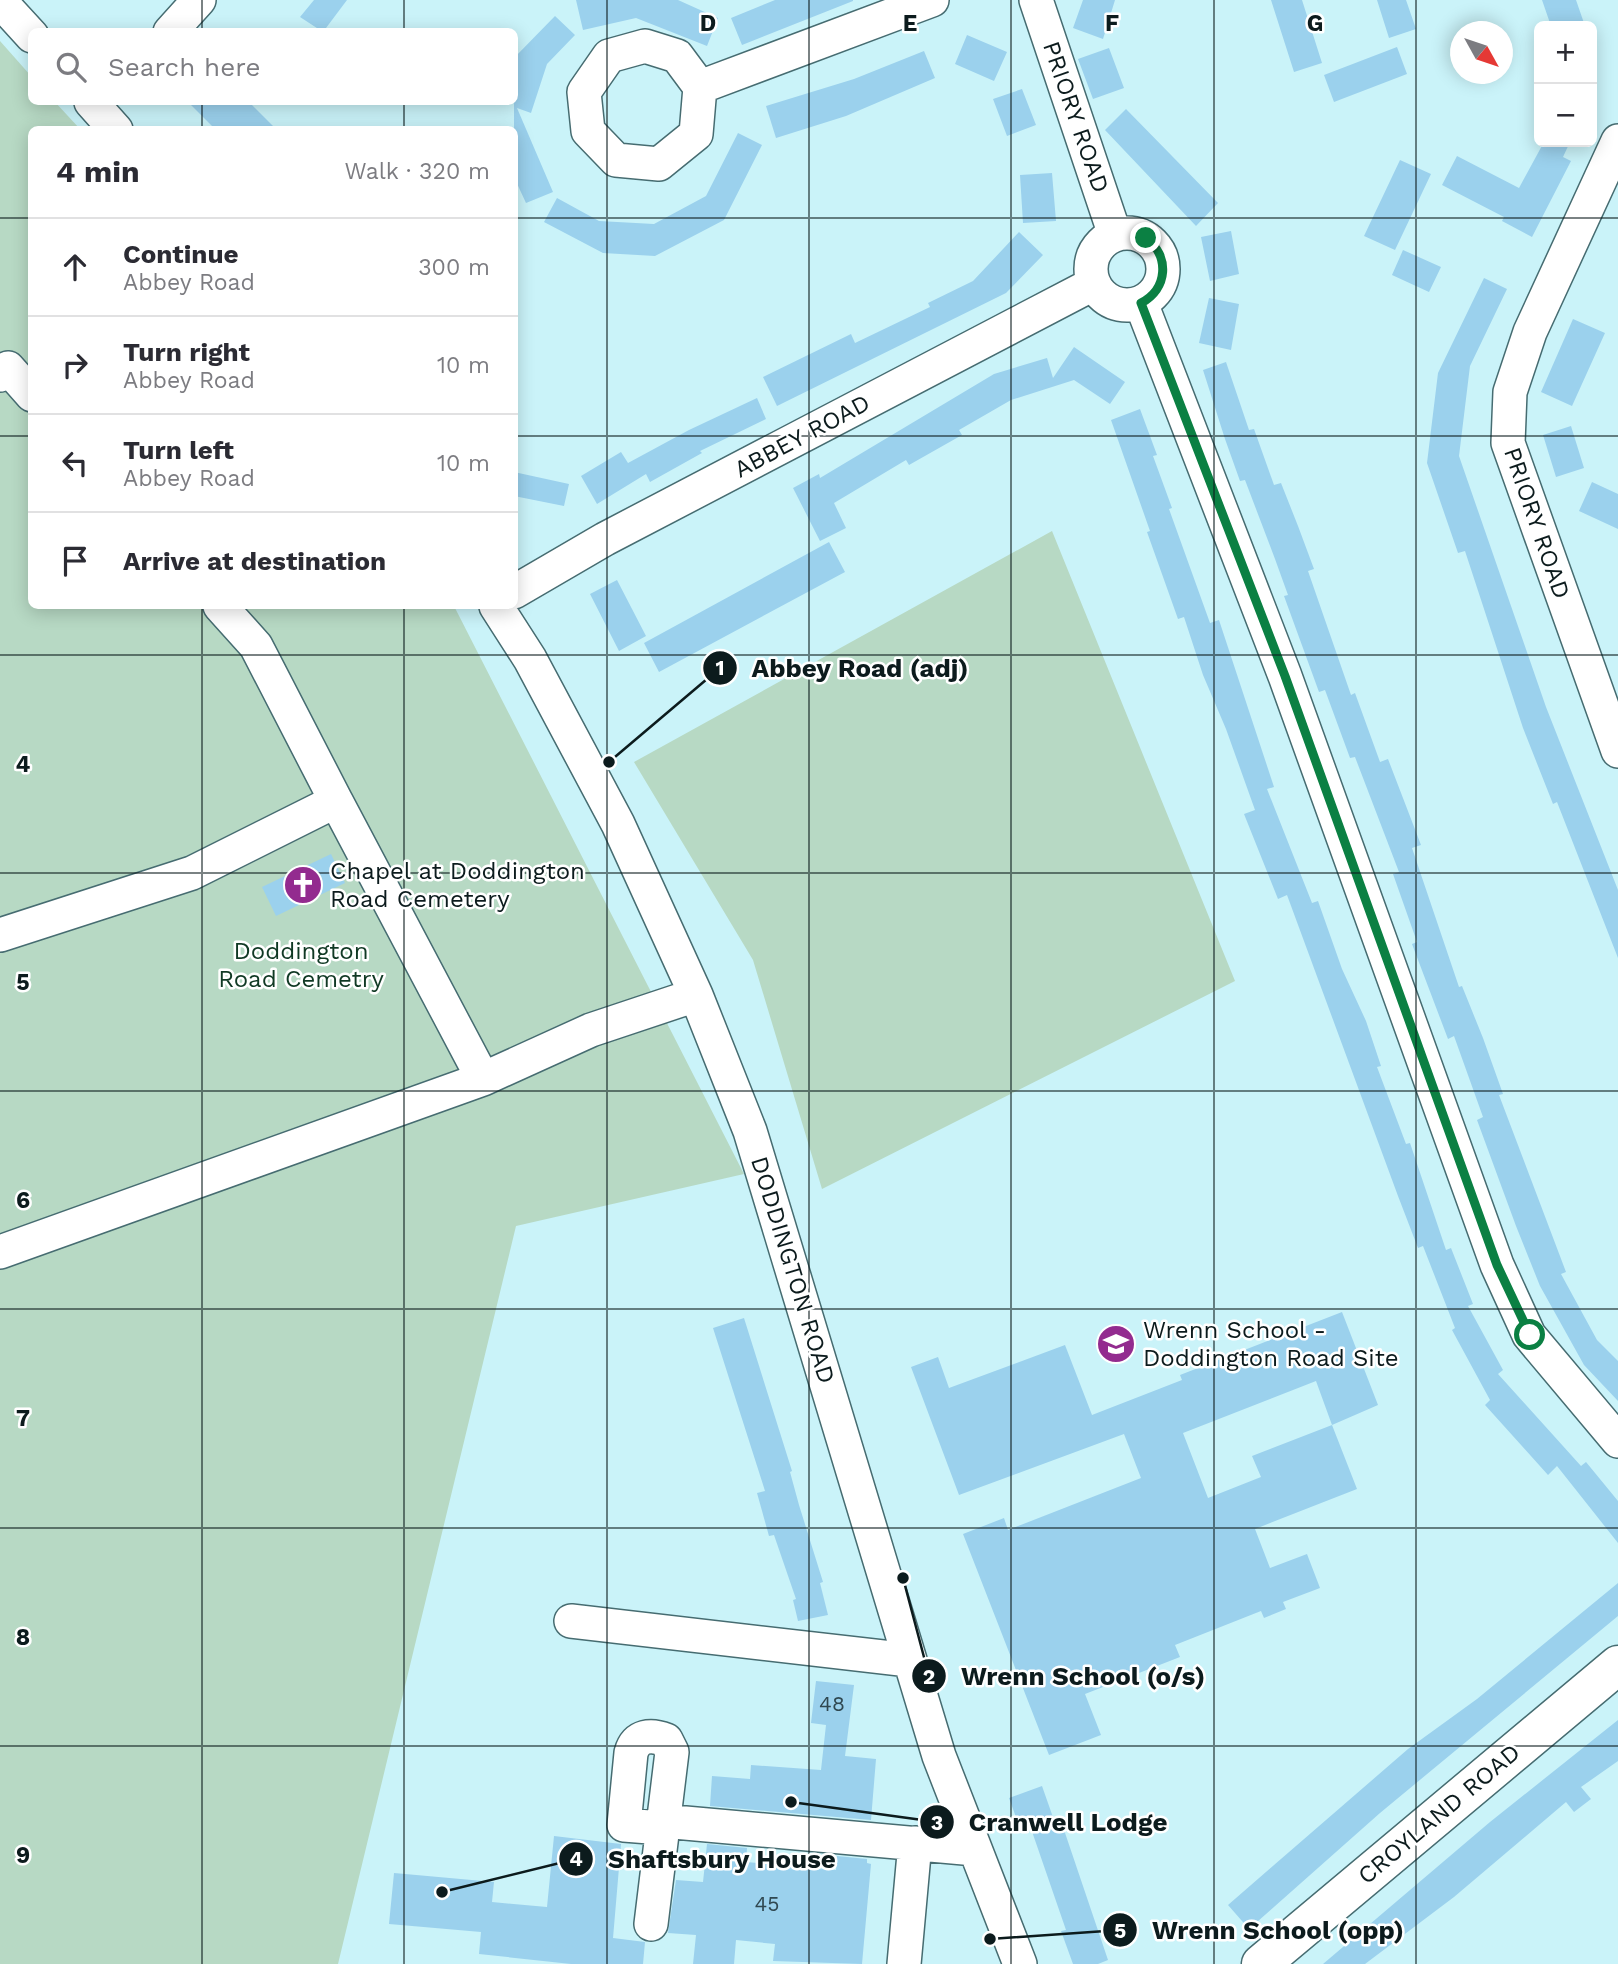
<!DOCTYPE html>
<html lang="en">
<head>
<meta charset="utf-8">
<style>
  :root { --surface:#fff; --page:#f2f2f3; --text:#2b2b33; --muted:#7c7c81; --line:#e1e1e2 }
  body { margin:0; font-family:"Work Sans",sans-serif; background:var(--page); color:var(--text) }
  .controls { position:absolute; right:21px; top:21px; display:grid; overflow:hidden; border-radius:10px; box-shadow:0 4px 18px #0003 }
  .controls button { width:63px; height:63px; display:grid; place-items:center; padding:0; border:0; border-bottom:2px solid var(--line); background:var(--surface); color:var(--text); font:35px sans-serif }
  .compass { position:absolute; left:1450px; top:21px; width:63px; height:63px; border-radius:50%; background:var(--surface); box-shadow:0 4px 18px #0003; rotate:130deg }
  .stop { position:absolute; width:21px; height:21px; margin:-16px; border:5px solid #0b8043; border-radius:50%; background:#fff }
  .stop.end { background:#0b8043; border-color:#fff; box-shadow:0 2px 7px #0008 }
  .list { margin:0; padding:0; list-style:none }
  h2 { display:flex; justify-content:space-between; align-items:center; height:91px; margin:0; padding:0 28px; font-size:30px }
  h2 small { font-size:23px; font-weight:400; color:var(--muted) }
  .list li { display:grid; grid-template-columns:46px 1fr auto; gap:21px; align-items:center; box-sizing:border-box; height:98px; padding:0 28px; border-top:2px solid var(--line) }
  .list b { display:block; font-size:26px; white-space:nowrap }
  .list p { margin:0; font-size:23px; white-space:nowrap; color:var(--muted) }
  .list em { font-size:23px; font-style:normal; color:var(--muted) }
  .icon { flex:none; width:38px; height:38px; fill:none; stroke:currentColor; stroke-width:2; stroke-linecap:round; stroke-linejoin:round }
  .map { position:relative; flex:none; width:1618px; height:1964px; overflow:hidden }
  .search { position:absolute; background:var(--surface); box-shadow:0 4px 18px #0003; left:28px; top:28px; width:490px; height:77px; display:flex; align-items:center; gap:18px; box-sizing:border-box; padding:0 24px; border-radius:10px; color:var(--muted); font-size:26px }
  .panel { position:absolute; background:var(--surface); box-shadow:0 4px 18px #0003; left:28px; top:126px; width:490px; height:483px; border-radius:10px }
  .map>svg:first-child { display:block }
</style>
</head>
<body>
<div class="map">
<svg width="1618" height="1964" viewBox="0 0 1618 1964">
  <rect width="100%" height="100%" fill="#caf3f9"/>
  <path fill="#b7d9c4" d="M0,41l31,35 1,26h23l25,27 -48,1v476h422l290,568 -228,52 -178,738h-338z
    M1052,531l183,450 -413,208 -69,-229 -119,-198z"/>
  <path fill="#9bd1ed" fill-rule="evenodd" d="M314,0h33l-24,32 -23,-15z
    M576,0h102l40,18 -11,28 -71,-28 -53,12z
    M775,0h78v1l-111,44 -11,-27z
    M1083,0h32l-12,39 -30,-11z
    M1271,0h31l20,63 -28,9z
    M1377,0h29l10,29 -27,9z
    M1542,0h34l9,26h-34z
    M555,16l20,19 -28,29 -16,49 -14,-5 36,84 -27,11 -12,-26v-119z
    M967,35l40,17 -13,29 -39,-17z
    M1397,47l10,27 -73,28 -10,-27z
    M1109,48l15,40 -31,11 -15,-40z
    M924,51l11,27 -89,38 -70,22 -10,-32 88,-27z
    M1022,89l14,36 -29,11 -14,-37z
    M188,102h61l28,28h-61z
    M1126,109l92,94 -22,23 -91,-96z
    M738,133l24,12 -38,75 -69,36 -52,-3 -59,-31 13,-24 42,23 55,3 52,-28z
    M1544,142h26l-7,15 8,4 -39,76 -30,-16 2,-4 -62,-32 15,-29 62,32z
    M1400,160l31,14 -36,76 -31,-14z
    M1052,173l4,48 -33,2 -3,-48z
    M1231,231l8,43 -29,7 -9,-44z
    M1019,232l24,23 -37,38 -229,113 -14,-29 88,-43 4,9 75,-36 -2,-4 45,-22z
    M1403,250l38,17 -12,25 -37,-17z
    M1484,278l23,11 -37,77 -11,90 87,251 72,183v68l-61,-156 -4,2 -30,-76 -58,-177 -7,2 -31,-90 11,-90z
    M1209,298l30,6 -8,46 -32,-7z
    M1573,319l32,14 -33,73 -31,-14z
    M1074,347l51,35 -15,22 -36,-24 -63,20 -52,30 3,5 -53,30 -3,-5 -72,43 12,25 -26,13 -27,-53 26,-14 1,4 174,-104 53,-16 6,20z
    M1226,362l23,68 5,-1 20,56 7,-2 17,43 16,43 -6,2 43,124 4,-2 25,69 8,-3 33,86 -9,3 47,139 3,-1 21,52 20,56 -4,1 67,177 -5,2 36,66 21,21v40l-34,-36 -44,-79 -24,-60 -39,-106 6,-3 -29,-81 -6,3 -36,-95 5,-2 -24,-68 6,-2 -44,-115 -5,1 -25,-68 -6,2 -35,-96 4,-1 -13,-36 -30,-79 -5,1 -15,-42 -22,-69z
    M757,398l9,21 -66,32 2,2 -52,29 -4,-8 -49,30 -16,-28 40,-24 7,11 61,-33z
    M1140,409l17,46 -4,1 19,52 -3,1 41,114 9,-3 55,167 -7,2 45,114 6,-2 24,68 24,52 15,45 -4,1 29,77 4,-1 36,107 5,-2 22,56 -5,2 35,64 -5,4 83,92 5,-4 32,39v42l-61,-77 -9,9 -63,-70 5,-5 -38,-70 3,-2 -32,-82 -5,2 -20,-52 -111,-301 -9,4 -34,-85 11,-4 -29,-81 -23,-54 -19,-58 -6,2 -31,-87 3,-1 -39,-111z
    M1571,426l13,42 -28,9 -13,-42z
    M514,472l55,12 -5,22 -50,-10z
    M1592,482l26,12v35l-39,-18z
    M829,542l16,30 -186,100 -15,-29z
    M617,580l29,56 -27,15 -29,-57z
    M331,854l14,29 -69,33 -14,-29z
    M1342,1312l36,93 -46,20 25,64 -102,40 15,39 37,-14 13,34 -37,14 3,7 -22,9 -3,-7 -86,34 5,12 -95,37 16,41 -52,20 -86,-221 41,-16 4,12 133,-52 -17,-44 -165,61 -48,-128 27,-10 11,31 116,-43 27,70 90,-35 -2,-5zM1316,1381l16,44 -80,31 9,21 -53,21 -25,-65z
    M744,1318l48,153 -2,1 9,33 24,77 -3,1 8,32 -30,6 -5,-21 3,-1 -22,-64 -5,1 -12,-43 8,-2 -52,-163z
    M1618,1583v33l-238,197 -131,116 -21,-24 180,-156 69,-50z
    M816,1681l38,4 -9,71 31,3 -5,61 -161,-14 2,-30 38,3 1,-14 70,5 5,-45 -15,-2z
    M1618,1720v41l-37,26 10,12 -17,13 -8,-10 -112,95 -89,67h-42l167,-142z
    M1042,1786l13,37 6,-2 47,139 -10,4h-25l-12,-33 5,-1 -39,-113 -10,3 -8,-22z
    M554,1836l67,8 -8,94 32,4 -2,22h-72l-92,-10 2,-22 -92,-8 5,-51 100,9 -2,20 55,5z
    M707,1844l40,4 -1,14 90,8 1,-14 30,3v4l4,1 -9,100 -89,-3 2,-17 -39,-4 -2,24h-41l3,-29 -28,-2 8,-53 27,2z"/>
  <g fill="none" stroke-linecap="round" stroke-linejoin="round">
    <defs>
      <path id="minor" d="M1036,0l79,235
        M0,1l32,35
        M170,32l29,-32
        M645,46l32,10 23,31 -4,47 -37,30 -43,-4 -28,-29 -4,-39 25,-36z
        M700,87l232,-87
        M91,102l25,28
        M1618,141l-88,191 -20,60 -2,51 110,308
        M1091 269a36 36 0 1 1 72 0a36 36 0 1 1-72 0Z
        M1141,303l144,373 212,589 32,70 89,106
        M0,375l8,-7 24,27
        M514,592l91,-53 488,-255
        M496,606l34,53 88,165 78,171 54,136 189,625 81,208
        M336,801l147,278
        M0,935l192,-62 144,-72 -80,-155 -36,-40
        M0,1252l483,-173 108,-49 105,-35
        M571,1621l338,39
        M663,1821l312,28
        M651,1924l21,-172 -6,-12c-15,-6 -30,-5 -35,13l-7,72 38,3
        M904,1964l11,-121"/>
      <path id="major" d="M1261,1964l357,-299"/>
    </defs>
    <use href="#minor" stroke="#466c71" stroke-width="36"/>
    <use href="#major" stroke="#466c71" stroke-width="41"/>
    <use href="#minor" stroke="#fff" stroke-width="33"/>
    <use href="#major" stroke="#fff" stroke-width="38"/>
  </g>
  <g fill="none" stroke-linecap="round" stroke-linejoin="round">
    <path stroke="#0b8043" stroke-width="9" d="M1146,238c24,18 22,51 -5,65l144,373 212,589 33,70"/>
  </g>
  <path fill="none" stroke="#0c1b1d" stroke-width="2" stroke-opacity="0.55" d="M202,0v32M404,0v32M607,0v1964M809,0v1964M1011,0v1964M1214,0v1964M1416,0v1964M202,102v28M404,102v28M0,218h32M514,218h1104M0,436h32M514,436h1104M202,606v1358M404,606v1358M0,655h1618M0,873h1618M0,1091h1618M0,1309h1618M0,1528h1618M0,1746h1618"/>
  <defs>
    <symbol id="church-disc" viewBox="-11 -11 22 22"><circle r="9.5" fill="#932b8f" stroke="#fff"/><path d="M-1.2-6h2.4v3.5h3.3v2.4h-3.3V6h-2.4V-.1h-3.3v-2.4h3.3Z" fill="#fff"/></symbol>
    <symbol id="school-disc" viewBox="-11 -11 22 22"><circle r="9.5" fill="#932b8f" stroke="#fff"/><path d="M0-5L7-2L0 1L-7-2ZM-4 1L0 2.5L4 1V4Q0 6-4 4Z" fill="#fff"/></symbol>
  </defs>
  <g fill-rule="evenodd">
    <use href="#church-disc" x="281" y="863" width="44" height="44"/>
    <use href="#school-disc" x="1094" y="1322" width="44" height="44"/>
  </g>
  <g text-anchor="middle" stroke-width="5" stroke-linejoin="round" paint-order="stroke">
    <g font-size="21" fill="#304851">
      <text x="832" y="1711">48</text>
      <text x="767" y="1911">45</text>
    </g>
    <g font-size="24" fill="#0c1b1d" stroke="#fff">
      <text transform="translate(1076 117) rotate(71)" y="8">PRIORY ROAD</text>
      <text transform="translate(802 436) rotate(-28)" y="8">ABBEY ROAD</text>
      <text transform="translate(1537 523) rotate(71)" y="8">PRIORY ROAD</text>
      <text transform="translate(793 1270) rotate(73)" y="8">DODDINGTON ROAD</text>
      <text transform="translate(1439 1814) rotate(-40)" y="8">CROYLAND ROAD</text>
    </g>
    <g font-size="24" fill="#0c1b1d" stroke="#fff" text-anchor="start">
      <text x="330" y="879">Chapel at Doddington<tspan x="330" dy="28">Road Cemetery</tspan></text>
      <text x="1143" y="1338">Wrenn School -<tspan x="1143" dy="28">Doddington Road Site</tspan></text>
    </g>
    <g font-size="24" fill="#103924" stroke="#fff">
      <text x="301" y="959">Doddington<tspan x="301" dy="28">Road Cemetry</tspan></text>
    </g>
  </g>
  <g font-size="23" text-anchor="middle" font-weight="bold" fill="#0c1b1d" stroke="#fff" stroke-width="5" stroke-linejoin="round" paint-order="stroke">
    <text x="708" y="31">D</text>
    <text x="910" y="31">E</text>
    <text x="1112" y="31">F</text>
    <text x="1315" y="31">G</text>
    <text x="23" y="772">4</text>
    <text x="23" y="990">5</text>
    <text x="23" y="1208">6</text>
    <text x="23" y="1426">7</text>
    <text x="23" y="1645">8</text>
    <text x="23" y="1863">9</text>
  </g>
  <path fill="none" stroke="#0c1b1d" stroke-width="2.5" d="M609 762L720 668M903 1578L929 1676M791 1802L937 1822M442 1892L576 1859M990 1939L1120 1930"/>
  <g fill="#0c1b1d" stroke="#fff" stroke-width="2.5">
    <circle cx="609" cy="762" r="7"/>
    <circle cx="903" cy="1578" r="7"/>
    <circle cx="791" cy="1802" r="7"/>
    <circle cx="442" cy="1892" r="7"/>
    <circle cx="990" cy="1939" r="7"/>
    <circle cx="720" cy="668" r="18"/>
    <circle cx="929" cy="1676" r="18"/>
    <circle cx="937" cy="1822" r="18"/>
    <circle cx="576" cy="1859" r="18"/>
    <circle cx="1120" cy="1930" r="18"/>
  </g>
  <g font-size="21" text-anchor="middle" font-weight="bold" fill="#fff">
    <text x="720" y="675">1</text>
    <text x="929" y="1684">2</text>
    <text x="937" y="1830">3</text>
    <text x="576" y="1866">4</text>
    <text x="1120" y="1938">5</text>
  </g>
  <g font-size="26" text-anchor="middle" font-weight="bold" fill="#0c1b1d" stroke="#fff" stroke-width="5" stroke-linejoin="round" paint-order="stroke">
    <text x="860" y="677">Abbey Road (adj)</text>
    <text x="1083" y="1685">Wrenn School (o/s)</text>
    <text x="1068" y="1831">Cranwell Lodge</text>
    <text x="722" y="1868">Shaftsbury House</text>
    <text x="1278" y="1939">Wrenn School (opp)</text>
  </g>
</svg>
<div class="controls">
<button>+</button>
<button>−</button>
</div>
<svg class="compass" viewBox="-18 -18 36 36"><path d="M0-13l5 13h-10z" fill="#e53935"/><path d="M0 13l5-13h-10z" fill="#7c7c81"/></svg>
<div class="stop" style="left:1530px;top:1335px"></div>
<div class="stop end" style="left:1146px;top:238px"></div>
<div class="search"><svg class="icon" aria-label="search" viewBox="0 0 24 24"><circle cx="10" cy="10" r="6"/><path d="M15 15l6 6"/></svg>Search here</div>
<section class="panel">
<h2>4 min<small>Walk · 320 m</small></h2>
<ul class="list">
<li><svg class="icon" aria-label="ahead" viewBox="0 0 24 24"><path d="M12 20V5M6 11l6-6 6 6"/></svg><div><b>Continue</b><p>Abbey Road</p></div><em>300 m</em></li>
<li><svg class="icon" aria-label="right" viewBox="0 0 24 24"><path d="M7 20v-9h11M14 6l5 5-5 5"/></svg><div><b>Turn right</b><p>Abbey Road</p></div><em>10 m</em></li>
<li><svg class="icon" aria-label="left" viewBox="0 0 24 24"><path d="M17 20v-9H6M10 6l-5 5 5 5"/></svg><div><b>Turn left</b><p>Abbey Road</p></div><em>10 m</em></li>
<li><svg class="icon" aria-label="arrive" viewBox="0 0 24 24"><path d="M6 21V4h12l-3 4 3 4H6"/></svg><div><b>Arrive at destination</b></div></li>
</ul>
</section>
</div>
</body>
</html>
